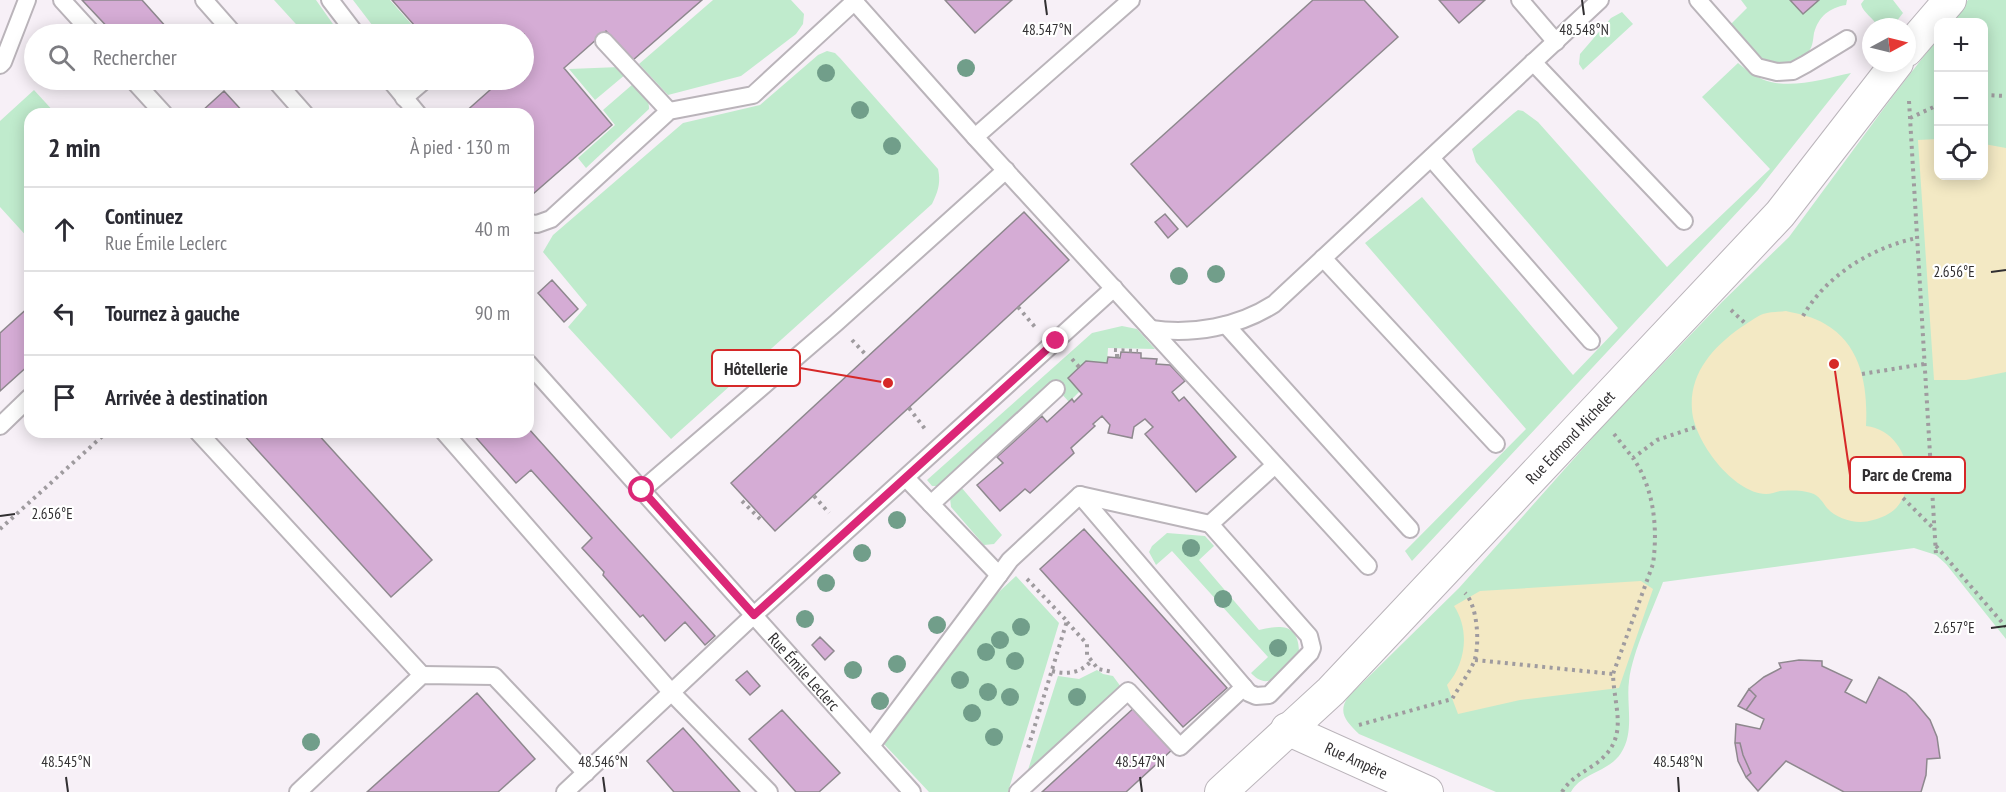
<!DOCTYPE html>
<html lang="fr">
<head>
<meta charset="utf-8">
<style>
  :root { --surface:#fff; --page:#f2f2f3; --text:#2b2b33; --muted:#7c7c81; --line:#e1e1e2 }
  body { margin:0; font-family:"PT Sans Narrow",sans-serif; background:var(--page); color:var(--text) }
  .controls { position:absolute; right:18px; top:18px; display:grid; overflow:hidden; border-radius:12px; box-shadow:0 3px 15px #0003 }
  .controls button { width:54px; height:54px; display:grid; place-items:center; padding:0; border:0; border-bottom:2px solid var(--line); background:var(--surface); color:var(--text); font:30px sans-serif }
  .compass { position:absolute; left:1862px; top:18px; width:54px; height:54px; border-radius:50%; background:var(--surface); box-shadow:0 3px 15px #0003; rotate:83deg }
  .stop { position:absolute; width:18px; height:18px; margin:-14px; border:4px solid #db2777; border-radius:50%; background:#fff }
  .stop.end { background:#db2777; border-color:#fff; box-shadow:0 2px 6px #0008 }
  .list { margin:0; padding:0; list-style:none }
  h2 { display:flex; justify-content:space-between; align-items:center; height:78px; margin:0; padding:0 24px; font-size:26px }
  h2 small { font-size:20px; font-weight:400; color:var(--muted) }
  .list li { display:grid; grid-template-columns:39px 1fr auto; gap:18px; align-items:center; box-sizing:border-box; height:84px; padding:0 24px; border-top:2px solid var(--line) }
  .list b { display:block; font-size:22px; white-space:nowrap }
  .list p { margin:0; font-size:20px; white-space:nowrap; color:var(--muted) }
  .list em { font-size:20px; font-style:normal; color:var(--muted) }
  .icon { flex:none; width:33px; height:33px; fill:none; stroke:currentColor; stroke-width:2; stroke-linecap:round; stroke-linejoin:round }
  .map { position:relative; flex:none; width:2006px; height:792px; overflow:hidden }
  .search { position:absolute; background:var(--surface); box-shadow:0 3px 15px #0003; left:24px; top:24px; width:510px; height:66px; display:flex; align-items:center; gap:15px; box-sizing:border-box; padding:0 21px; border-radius:33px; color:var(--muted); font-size:22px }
  .panel { position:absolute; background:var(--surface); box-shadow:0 3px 15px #0003; left:24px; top:108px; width:510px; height:330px; border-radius:18px }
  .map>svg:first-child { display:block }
</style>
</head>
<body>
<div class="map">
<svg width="2006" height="792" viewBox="0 0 2006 792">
  <rect width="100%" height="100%" fill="#f7f0f7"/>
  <path fill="#c0ebcd" d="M274,0h42l24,34h-35z
    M353,0h37l30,34h-41z
    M713,0h78l13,14 -1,10 -7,10 -55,42 -73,19 -29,-31z
    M1741,0h49l13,14 16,-14h28l-1,5c-17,3 -27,11 -32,28 -1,6 -1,13 -5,18 -10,14 -32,14 -47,7 -12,-7 -23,-23 -32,-33l17,-17z
    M1864,0h29l10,13 -11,14h-14c-5,-10 -15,-14 -17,-23z
    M1968,0h38v639l-60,-75 -10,-9 -22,-7 -251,34c-11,30 -30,68 -34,99 -3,23 6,51 -8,72 -12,19 -40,20 -50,39h-75l-137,-58c-12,-12 -22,-21 -11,-37l111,-109 144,-162 119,-124 67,-65 104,-141 45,-58v138h46v-154h-34z
    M1622,12l11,12 -50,46 -4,-6 1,-10 31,-36z
    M827,51l8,2 5,5 98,111c3,14 0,23 -6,35l-261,235 -103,-112 19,-22 -44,-53 10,-17 130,-112 77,-18 58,-50z
    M1738,63c10,8 20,16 33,19 25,6 56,-4 80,-9l-93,117 -346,371 -7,-10 121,-122 -161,-186 57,-46 151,178 45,-47 -142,-166 -4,-13 42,-36 4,-3 5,1 15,11 129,145 103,-98 -68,-72z
    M620,67l6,7 -31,26 -26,-31z
    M633,84c6,7 17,14 16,25l-63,59 -8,-10 37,-33 -12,-15z
    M34,90l22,24h-26v126l-30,-33v-86z
    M1122,326l15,3 18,20 -47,-1 -1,15 -21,-2 -18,17 12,13 -11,11 -17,-19 -114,103h-6l-5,-6 165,-147z
    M961,487l41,48 -8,9 -10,1 -33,-38 -1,-9z
    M1167,533l38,3 9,10 -15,14 60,70c21,-5 39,-7 40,21 -5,7 -23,28 -31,30 -8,1 -13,-4 -17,-8l17,-16 -96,-106 -16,14 -7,-13 3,-6z
    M1016,576l43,47 -51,169h-79l-46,-49 104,-140z
    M1097,670l6,4 10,2 8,11 -92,87 -1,-4 30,-94 21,3z"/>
  <path fill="#f3e9c4" d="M1938,139v37h46v-32l22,4v224l-40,8h-32l-16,-240z
    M1786,311c13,3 28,6 39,13 37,21 43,64 41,102 38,4 54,55 31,81 -6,7 -16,11 -24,13 -15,5 -35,0 -46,-12 -4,-5 -8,-13 -16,-15 -7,-3 -24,-3 -31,-2 -5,1 -9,3 -14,3 -33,-1 -72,-53 -74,-84 -3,-36 20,-62 48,-82 7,-4 15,-11 23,-14 7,-2 15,-2 23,-3z
    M1641,581l12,8 -34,99 -99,12 -62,14 -11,-29c19,-22 23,-55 7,-79l26,-15z"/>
  <path fill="#d5acd5" stroke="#8e888e" stroke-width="1.5" d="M82,0h60l25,28 -7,6h-46z
    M392,0h310l-69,60 -27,-29 -42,37 48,57 -79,69 -5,-5v-75h-65l27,-24 -10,-10h44v-46h-83l-5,-5 -6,5h-8z
    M945,0h67l-37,33z
    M1313,0h51l34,37 -211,190 -56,-63z
    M1439,0h46l-26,23z
    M1790,0h29l-16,14z
    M224,91l21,23h-42l-2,-2z
    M1024,212l45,48 -294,271 -44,-48z
    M1165,214l13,15 -10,9 -13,-16z
    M552,280l26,29 -14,13 -26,-29z
    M30,306v58l-30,27v-58z
    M1121,352l20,1v5l16,1 -1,5 14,1 15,16 -13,11 7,9 5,-4 52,60 -40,35 -51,-58 8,-7 -8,-8 -11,8 -2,11 -24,-5 2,-8 -8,-9 -9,8 2,2 -24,22 3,5 -44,40 -5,-4 -25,22 -23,-26 26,-22 -6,-6 45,-41 5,6 25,-23 2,3 8,-8 -14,-16 18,-17 21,2 1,-6 12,1z
    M528,428l187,208 -10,9 -20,-23 -20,19 -22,-26 -3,2 -37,-42 1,-3 -22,-24 10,-10 -61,-68 -15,13 -45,-51h57z
    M241,432h75l116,128 -41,37z
    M1084,529l143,159 -44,39 -143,-158z
    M820,637l14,14 -9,9 -13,-15z
    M1799,660l23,1v5l30,14 -7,12 21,11 13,-26 27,16 9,9 15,18 7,17 3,21 -13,1 -1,16 -5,17h-77l-58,-31 -28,30 -12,-14 5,-4 -8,-18 -3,-12h-5l1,-19 24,5 4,-10 -18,-9 10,-14 -7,-7 15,-12 17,-9 -2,-5z
    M747,671l13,15 -10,9 -14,-15z
    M1749,689l7,7 -10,14 -8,-4z
    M477,693l58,66 -37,33h-131z
    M1136,706l38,42 -48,44h-84z
    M782,710l58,63 -21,19h-23l-47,-53z
    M683,728l57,64h-66l-27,-31z
    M1735,743h5l3,12 8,18 -5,4 -8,-16z"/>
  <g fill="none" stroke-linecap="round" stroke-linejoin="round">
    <defs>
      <g id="lane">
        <path d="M62,0l31,34"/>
        <path d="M204,0l30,34"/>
        <path d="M330,0l26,34"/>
        <path d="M853,0l122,137 393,429"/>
        <path d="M1520,0l36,42"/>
        <path d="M1698,0l59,67 20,5 16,-1 13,-7 41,-25"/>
        <path d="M604,41l65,70"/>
        <path d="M1533,62l151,159"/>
        <path d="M0,65l3,-3 24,-62"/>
        <path d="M133,80l31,34"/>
        <path d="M275,80l30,34"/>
        <path d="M390,80l28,34"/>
        <path d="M404,98l21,-18"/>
        <path d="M975,137l156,-137"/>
        <path d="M1431,158l160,183"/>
        <path d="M528,223l9,1 14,-5 118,-108 84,-16 103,-95"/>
        <path d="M1323,258l173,186"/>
        <path d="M1226,325l184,204"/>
        <path d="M1151,329c42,6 87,-2 123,-25l326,-304"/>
        <path id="s1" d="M528,363l384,429"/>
        <path d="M0,426l30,-29"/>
        <path d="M198,432l224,243"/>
        <path d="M444,432l228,261 97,99"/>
        <path d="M906,478l93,97 11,-15 70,-65 130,29 65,-59"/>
        <path d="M642,490l194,-167 170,-153"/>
        <path d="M1080,495l169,198 7,3 13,-1 41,-42 2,-5 -3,-12 -99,-112"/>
        <path d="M931,504l125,-115"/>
        <path d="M871,746l128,-171"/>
        <path d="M298,792l124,-117 72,1 92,97"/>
        <path d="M565,792l189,-177 360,-327"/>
        <path d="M1018,792l110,-101 52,56 64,-60"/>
      </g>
      <g id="street">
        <path d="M1907,50l43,-50"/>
        <path id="s2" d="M1287,729l140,63"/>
        <path id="s3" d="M1221,792l110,-101 449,-477 117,-151"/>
      </g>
    </defs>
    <use href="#lane" stroke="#bab4ba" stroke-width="20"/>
    <use href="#street" stroke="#bab4ba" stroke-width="34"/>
    <path stroke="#9f9b9f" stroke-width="4" stroke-dasharray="3 4.5" stroke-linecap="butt" d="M1984,95l22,1
      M1909,101l27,454
      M1910,118l28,-13
      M1018,307l17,20
      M1731,310l15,14
      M1803,316c23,-41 70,-69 114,-78
      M852,340l16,17
      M1114,350l24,1
      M1117,357v-7
      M1072,359l7,8
      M1862,374l62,-10
      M909,408l16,21
      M1614,434l19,24 24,-18 39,-13
      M814,496l15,17
      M1903,498l31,31
      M742,501l18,18
      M0,529l107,-97
      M1936,546l70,81
      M1027,579l40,42 -39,127
      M1067,622l20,22v11l11,14 15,3
      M1475,660l138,14
      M1052,671c15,4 29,2 39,-10
      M1359,725l93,-26c7,-12 16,-24 22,-37 6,-16 4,-56 -9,-69
      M1562,792c8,-13 20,-19 32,-27 37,-26 20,-55 19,-91l40,-110c5,-36 1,-76 -20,-106"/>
    <use href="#lane" stroke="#fff" stroke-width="16"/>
    <use href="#street" stroke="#fff" stroke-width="32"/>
  </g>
  <g fill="#719e8a">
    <circle cx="966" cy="68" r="9"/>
    <circle cx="826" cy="73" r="9"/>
    <circle cx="860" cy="110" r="9"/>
    <circle cx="892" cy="146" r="9"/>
    <circle cx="1216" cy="274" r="9"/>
    <circle cx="1179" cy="276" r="9"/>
    <circle cx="897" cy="520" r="9"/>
    <circle cx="1191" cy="548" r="9"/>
    <circle cx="862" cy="553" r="9"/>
    <circle cx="826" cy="583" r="9"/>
    <circle cx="1223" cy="599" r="9"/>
    <circle cx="805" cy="619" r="9"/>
    <circle cx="937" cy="625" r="9"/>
    <circle cx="1021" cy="627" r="9"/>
    <circle cx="1000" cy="640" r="9"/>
    <circle cx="1278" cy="648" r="9"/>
    <circle cx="986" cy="652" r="9"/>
    <circle cx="1015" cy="661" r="9"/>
    <circle cx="897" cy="664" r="9"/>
    <circle cx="853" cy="670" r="9"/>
    <circle cx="960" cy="680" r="9"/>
    <circle cx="988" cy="692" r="9"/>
    <circle cx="1010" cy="697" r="9"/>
    <circle cx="1077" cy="697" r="9"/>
    <circle cx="880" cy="701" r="9"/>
    <circle cx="972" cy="713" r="9"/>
    <circle cx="994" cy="737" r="9"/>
    <circle cx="311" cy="742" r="9"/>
  </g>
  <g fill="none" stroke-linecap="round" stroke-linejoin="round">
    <path stroke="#db2777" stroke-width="8" d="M642,490l112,125 302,-274"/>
  </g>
  <path fill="none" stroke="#312f31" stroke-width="2" d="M1045,0l2,15M1582,0l2,15M1991,272l15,-2M0,516l15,-2M1991,628l15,-2M66,777l2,15M603,777l2,15M1140,777l2,15M1678,777l1,15"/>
  <g text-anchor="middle" stroke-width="4.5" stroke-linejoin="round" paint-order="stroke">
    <g font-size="16" fill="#312f31" stroke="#fff">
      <text dy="6" stroke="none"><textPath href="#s3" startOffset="498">Rue Edmond Michelet</textPath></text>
      <text dy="6" stroke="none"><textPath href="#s1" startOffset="414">Rue Émile Leclerc</textPath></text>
      <text dy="6" stroke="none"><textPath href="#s2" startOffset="76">Rue Ampère</textPath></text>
    </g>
  </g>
  <g font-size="15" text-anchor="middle" fill="#312f31" stroke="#fff" stroke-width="4.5" stroke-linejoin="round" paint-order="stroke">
    <text x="1047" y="35">48.547°N</text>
    <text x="1584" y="35">48.548°N</text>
    <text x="1954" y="277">2.656°E</text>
    <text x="52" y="519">2.656°E</text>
    <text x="1954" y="633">2.657°E</text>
    <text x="66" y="767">48.545°N</text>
    <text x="603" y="767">48.546°N</text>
    <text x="1140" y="767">48.547°N</text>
    <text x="1678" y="767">48.548°N</text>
  </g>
  <path fill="none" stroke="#d62828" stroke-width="2" d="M888 383L800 368M1834 364L1850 475"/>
  <g fill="#d62828" stroke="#fff" stroke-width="2">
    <circle cx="888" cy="383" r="6"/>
    <circle cx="1834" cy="364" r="6"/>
  </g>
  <g fill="#fff" stroke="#d62828" stroke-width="2">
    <rect x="712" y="350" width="88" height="36" rx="6"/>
    <rect x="1850" y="457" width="115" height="36" rx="6"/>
  </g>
  <g font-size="18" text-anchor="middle" font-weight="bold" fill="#312f31">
    <text x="756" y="375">Hôtellerie</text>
    <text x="1907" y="481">Parc de Crema</text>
  </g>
</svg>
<div class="controls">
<button>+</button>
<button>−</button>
<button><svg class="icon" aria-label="locate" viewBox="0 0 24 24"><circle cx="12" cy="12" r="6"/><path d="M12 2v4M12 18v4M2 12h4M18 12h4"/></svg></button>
</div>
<svg class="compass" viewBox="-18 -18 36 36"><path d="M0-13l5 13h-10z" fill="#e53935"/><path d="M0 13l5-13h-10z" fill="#7c7c81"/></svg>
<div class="stop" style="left:642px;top:490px"></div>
<div class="stop end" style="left:1056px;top:341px"></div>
<div class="search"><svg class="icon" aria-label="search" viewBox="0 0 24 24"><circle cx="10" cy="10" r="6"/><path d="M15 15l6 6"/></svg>Rechercher</div>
<section class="panel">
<h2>2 min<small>À pied · 130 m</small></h2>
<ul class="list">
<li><svg class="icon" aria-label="ahead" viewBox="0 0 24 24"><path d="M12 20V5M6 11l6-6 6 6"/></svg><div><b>Continuez</b><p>Rue Émile Leclerc</p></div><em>40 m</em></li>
<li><svg class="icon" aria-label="left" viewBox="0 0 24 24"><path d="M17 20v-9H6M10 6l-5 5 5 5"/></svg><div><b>Tournez à gauche</b></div><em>90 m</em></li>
<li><svg class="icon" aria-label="arrive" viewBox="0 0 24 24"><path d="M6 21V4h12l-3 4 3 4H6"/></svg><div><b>Arrivée à destination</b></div></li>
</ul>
</section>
</div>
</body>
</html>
